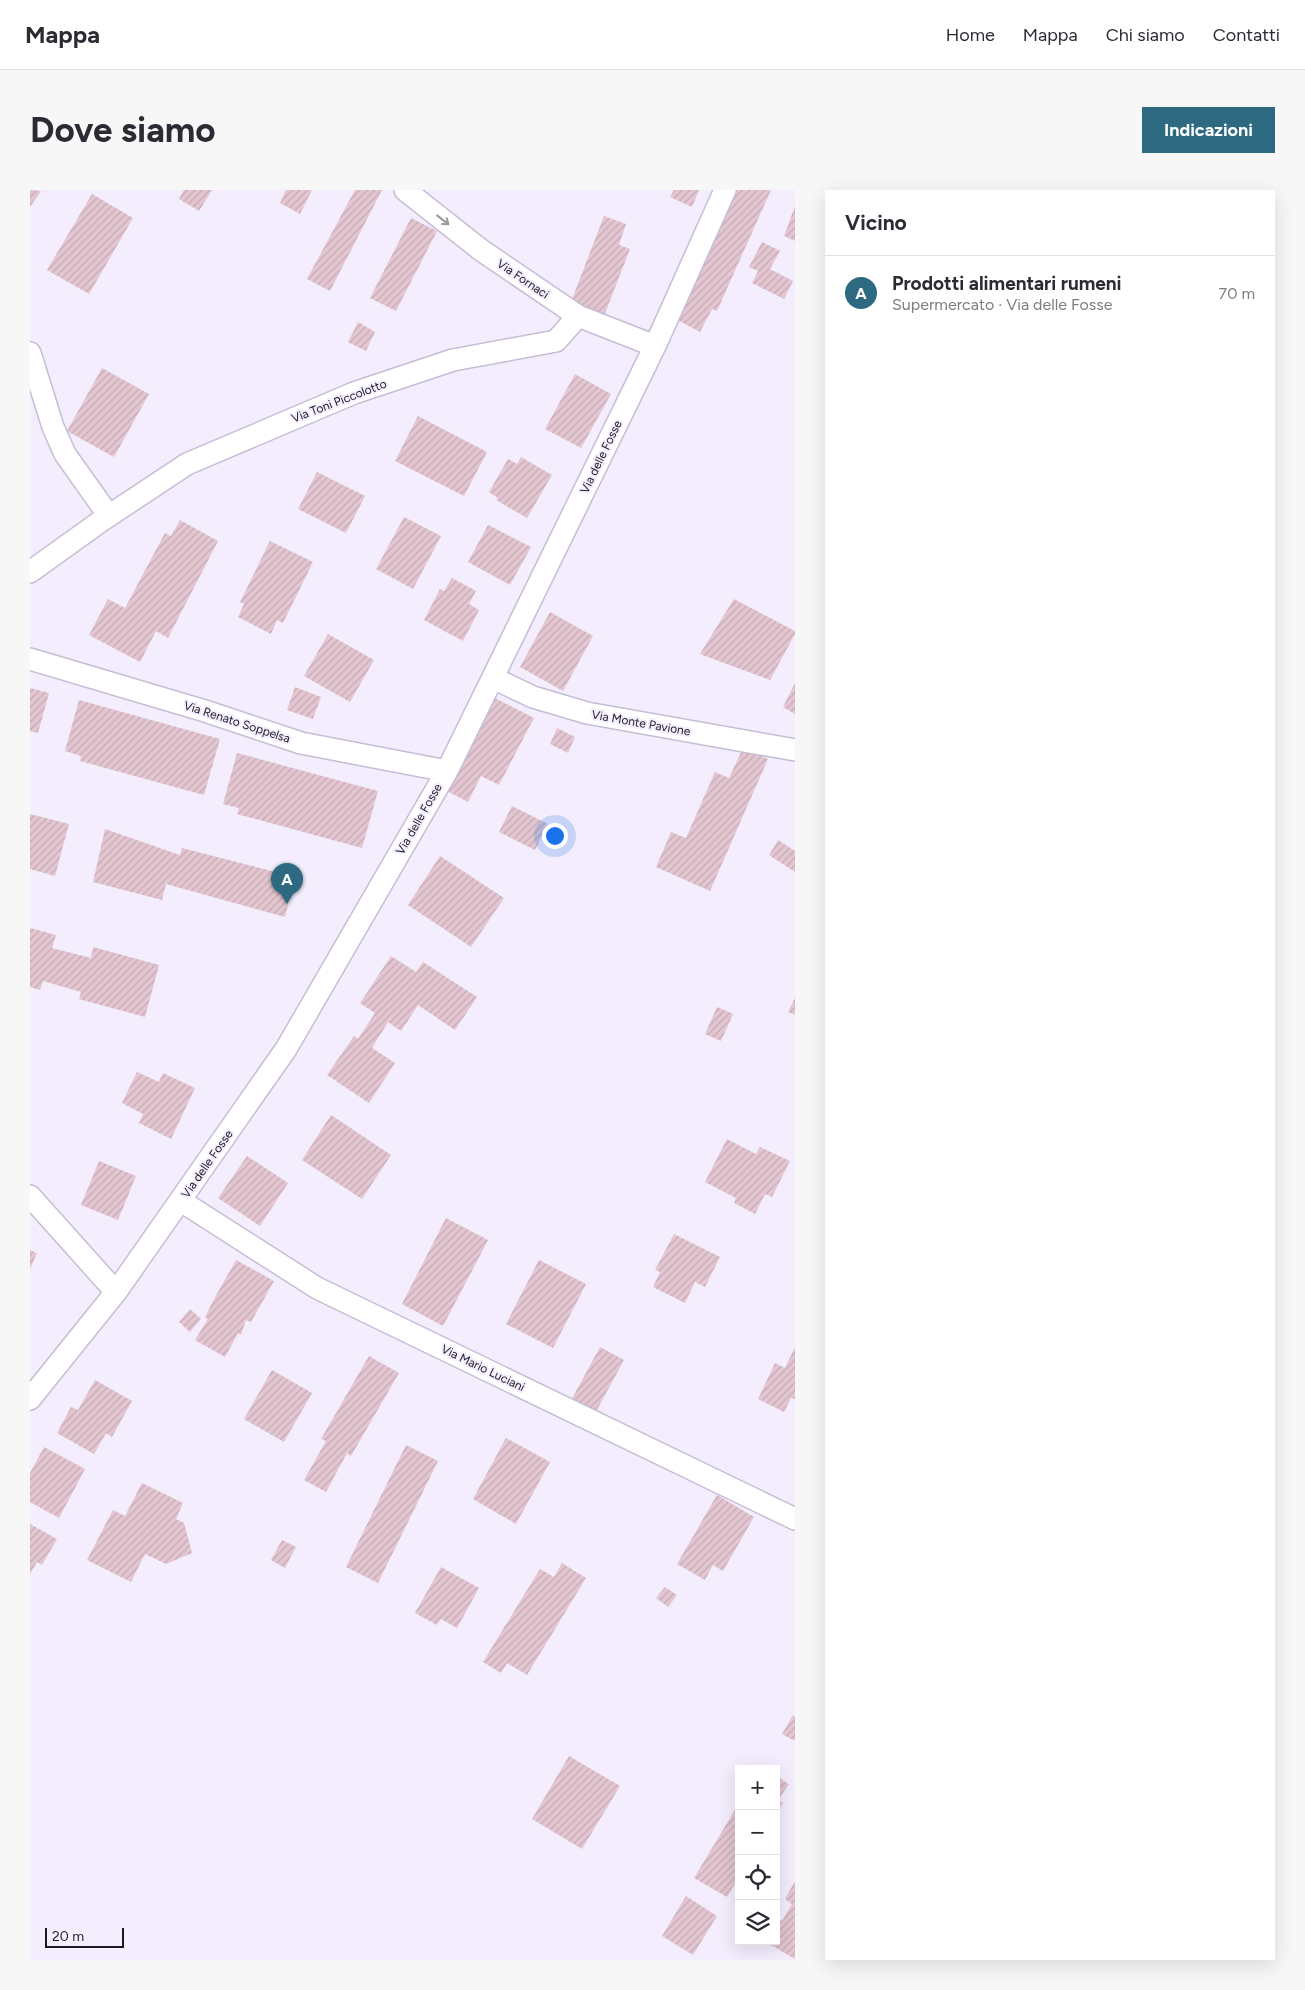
<!DOCTYPE html>
<html lang="it">
<head>
<meta charset="utf-8">
<style>
  :root { --surface:#fff; --page:#f7f7f7; --text:#2b2b33; --muted:#7c7c81; --line:#e1e1e2; --accent:#2d6a81 }
  body { margin:0; font-family:Figtree,sans-serif; background:var(--page); color:var(--text) }
  .controls { position:absolute; right:15px; bottom:15px; display:grid; overflow:hidden; border-radius:0px; box-shadow:0 5px 20px #0002 }
  .controls button { width:45px; height:45px; display:grid; place-items:center; padding:0; border:0; border-bottom:1px solid var(--line); background:var(--surface); color:var(--text); font:25px sans-serif }
  .scale { position:absolute; left:15px; bottom:12px; width:79px; box-sizing:border-box; padding-left:5px; border:2px solid #1c1922; border-top:0; font-size:14px; line-height:18px; white-space:nowrap; color:#1c1922; -webkit-text-stroke:4px #f3edfd; paint-order:stroke }
  .you { position:absolute; left:524px; top:645px; width:18px; height:18px; margin:-12px; border:4px solid #fff; border-radius:50%; background:#1a73e8; box-shadow:0 0 0 8px #1a73e833 }
  .badge { display:grid; place-items:center; width:32px; height:32px; border-radius:50%; background:var(--accent); color:#fff; font-size:16px; font-weight:700 }
  .pin { position:absolute; translate:-50% -41px; filter:drop-shadow(0 1px 2px #0008) }
  .pin::after { content:''; position:absolute; top:26px; width:18px; height:15px; background:inherit; clip-path:polygon(0 0,100% 0,50% 100%) }
  .list { margin:0; padding:0; list-style:none }
  h2 { display:flex; justify-content:space-between; align-items:center; height:65px; margin:0; padding:0 20px; font-size:21px }
  h2 small { font-size:16px; font-weight:400; color:var(--muted) }
  .list li { display:grid; grid-template-columns:32px 1fr auto; gap:15px; align-items:center; box-sizing:border-box; height:75px; padding:0 20px; border-top:1px solid var(--line) }
  .list b { display:block; font-size:19px; white-space:nowrap }
  .list p { margin:0; font-size:16px; white-space:nowrap; color:var(--muted) }
  .list em { font-size:16px; font-style:normal; color:var(--muted) }
  .icon { flex:none; width:28px; height:28px; fill:none; stroke:currentColor; stroke-width:2; stroke-linecap:round; stroke-linejoin:round }
  .map { position:relative; flex:none; width:765px; height:1770px; overflow:hidden; border-radius:0px }
  header { display:flex; align-items:center; gap:30px; box-sizing:border-box; height:70px; padding:0 25px; background:var(--surface); border-bottom:1px solid var(--line) }
  header strong { font-size:24px }
  nav { display:flex; gap:28px; margin-inline-start:auto; font-size:18px }
  .intro { display:flex; align-items:center; justify-content:space-between; box-sizing:border-box; height:120px; padding:0 30px }
  h1 { margin:0; font-size:35px }
  .button { padding:12px 22px; border-radius:0px; background:var(--accent); color:#fff; font-size:18px; font-weight:700 }
  main { display:flex; gap:30px; padding:0 30px }
  aside { flex:1; background:var(--surface); border-radius:0px; box-shadow:0 5px 20px #0002 }
  .map>svg:first-child { display:block }
</style>
</head>
<body>
<header>
<strong>Mappa</strong>
<nav><a>Home</a><a>Mappa</a><a>Chi siamo</a><a>Contatti</a></nav>
</header>
<div class="intro"><h1>Dove siamo</h1><a class="button">Indicazioni</a></div>
<main>
<div class="map">
<svg width="765" height="1770" viewBox="0 0 765 1770">
  <defs>
    <pattern id="building-hatch" width="6" height="6" patternUnits="userSpaceOnUse" patternTransform="scale(1.25)"><rect width="6" height="6" fill="#e4c6d1"/><path d="M-1 1l2-2M0 6l6-6M5 7l2-2" fill="none" stroke="#c3aab3"/></pattern>
  </defs>
  <rect width="100%" height="100%" fill="#f3edfd"/>
  <path fill="url(#building-hatch)" d="M0,0l11,1 -11,16z
    M154,0h28l-13,21 -20,-12z
    M256,0h26l-12,24 -20,-11z
    M325,0h27l-52,101 -23,-12z
    M644,0h25l-7,17 -22,-10z
    M701,0h40l-54,121 -5,-2 -12,23 -28,-15z
    M62,4l41,24 -44,76 -42,-24z
    M765,16v35l-11,-5z
    M574,26l22,8 -7,21 11,4 -26,67 -33,-14z
    M381,28l26,13 -41,80 -26,-13z
    M732,52l18,9 -10,18 23,12 -9,18 -32,-16 6,-12 -9,-4z
    M328,132l17,10 -9,19 -18,-9z
    M72,178l47,26 -35,63 -47,-26z
    M545,184l36,20 -30,54 -36,-19z
    M388,226l69,36 -23,44 -69,-35z
    M491,267l31,18 -25,43 -31,-18 2,-2 -9,-6 19,-33 9,5z
    M287,282l48,24 -19,37 -48,-24z
    M374,327l37,19 -28,53 -37,-20z
    M150,330l38,21 -50,97 -12,-7 -16,31 -51,-27 19,-36 17,9 40,-75 6,3z
    M458,335l43,22 -21,38 -42,-23z
    M240,351l43,21 -30,61 -6,-3 -6,14 -33,-17 6,-13 -4,-2z
    M422,388l24,13 -7,13 10,6 -16,31 -39,-21 16,-31 4,2z
    M704,409l61,32v3l-25,46 -70,-26z
    M520,422l43,24 -30,55 -43,-24z
    M298,444l46,26 -24,42 -46,-26z
    M765,493v31l-12,-7z
    M265,497l26,10 -8,22 -26,-9z
    M0,498l19,5 -11,40 -8,-2z
    M461,506l43,22 -35,67 -18,-9 -13,26 -21,-11z
    M49,510l141,39 -16,56 -124,-34 1,-5 -16,-5z
    M527,538l18,9 -7,16 -18,-9z
    M713,558l25,11 -58,132 -54,-24 15,-35 15,6 29,-66 14,6z
    M207,563l141,38 -16,57 -125,-34 2,-6 -16,-4z
    M482,616l36,18 -13,26 -36,-18z
    M0,624l39,10 -14,52 -25,-7z
    M75,639l75,26 2,-7 113,29 -10,40 -119,-33 -4,16 -69,-18z
    M748,650l17,11v21l-26,-17z
    M410,666l64,42 -33,49 -63,-42z
    M0,738l26,7 -4,13 39,10 2,-11 66,18 -14,52 -66,-18 2,-7 -38,-11 -3,9 -10,-3z
    M361,766l25,16 7,-10 54,35 -22,33 -37,-25 -17,26 -13,-9 -16,26 23,15 -26,40 -42,-28 27,-39 4,3 17,-26 -15,-10z
    M765,808v17l-7,-3z
    M687,817l16,7 -12,27 -16,-7z
    M107,882l22,10 4,-9 32,15 -24,51 -32,-16 4,-9 -21,-11z
    M301,925l60,40 -29,44 -60,-39z
    M697,949l29,15 4,-7 30,14 -18,36 -7,-3 -10,20 -21,-11 2,-5 -31,-16z
    M217,966l41,27 -28,43 -42,-28z
    M69,971l37,15 -18,44 -37,-15z
    M416,1028l42,22 -45,86 -41,-22z
    M644,1044l46,23 -15,30 -10,-5 -10,21 -32,-16 7,-15 -5,-2z
    M0,1060l7,3 -7,16z
    M206,1070l38,21 -23,41 -5,-2 -5,15 -3,-2 -13,24 -30,-17 13,-21 -3,-2 8,-16z
    M509,1070l47,24 -33,64 -47,-24z
    M160,1119l11,10 -11,13 -11,-10z
    M570,1157l24,13 -32,59 -24,-13z
    M765,1157v52l-4,-1 -7,14 -26,-13 17,-36 10,5z
    M339,1166l30,17 -48,83 -4,-3 -21,39 -22,-12 22,-39 -5,-2z
    M242,1180l40,23 -28,49 -40,-23z
    M65,1190l37,21 -20,36 -6,-4 -12,21 -37,-21 14,-26 7,3z
    M476,1248l44,24 -34,62 -43,-25z
    M376,1255l32,16 -60,122 -32,-16z
    M14,1257l41,22 -26,49 -29,-16v-29z
    M112,1293l41,20 -7,16 8,4 8,30 -26,11 -21,-10 -14,28 -44,-22 26,-50 12,6z
    M687,1305l37,22 -31,54 -10,-6 -8,15 -28,-16z
    M0,1334l27,15 -15,26 -5,-3 -7,12z
    M252,1350l14,7 -11,21 -14,-8z
    M532,1373l24,15 -59,97 -20,-12 -6,10 -18,-11 57,-93 14,8z
    M411,1377l38,21 -22,40 -16,-9 -4,6 -22,-12z
    M635,1397l12,8 -9,12 -12,-9z
    M763,1525l2,2v24l-13,-7z
    M539,1566l51,30 -38,63 -50,-30z
    M746,1586l13,8 -11,16 5,3 -7,11z
    M709,1613v74l-12,20 -33,-19z
    M765,1691v78l-31,-18h12v-24l6,4 10,-17 -7,-5z
    M656,1706l31,20 -24,39 -31,-19z"/>
  <g fill="none" stroke-linecap="round" stroke-linejoin="round">
    <defs>
      <path id="street" d="M375,0l76,60 97,66 77,30
        M0,163l23,74 12,27 44,62
        M0,382l71,-51 86,-57 167,-71 99,-33 103,-19 22,-25
        M0,469l175,52 96,32 146,28
        M463,488l40,19 54,16 208,37
        M0,1006l86,96
        M151,1011l136,87 478,231
        M0,1209l86,-107 170,-243 161,-278 208,-425 70,-156"/>
    </defs>
    <use href="#street" stroke="#c6bdd6" stroke-width="24"/>
    <use href="#street" stroke="#fff" stroke-width="21"/>
  </g>
  <defs><path id="oneway-shaft" d="M-6 0H5M1.5-3L5.5 0L1.5 3" fill="none" stroke-width="1.6" stroke-linecap="round" stroke-linejoin="round" transform="scale(1.25)"/></defs>
  <use stroke="#99989c" href="#oneway-shaft" transform="translate(413 30) rotate(38)"/>
  <g text-anchor="middle" stroke-width="4" stroke-linejoin="round" paint-order="stroke">
    <g font-size="12" fill="#1c1922" stroke="#f3edfd">
      <text transform="translate(493 89) rotate(34)" y="4">Via Fornaci</text>
      <text transform="translate(309 211) rotate(-21)" y="4">Via Toni Piccolotto</text>
      <text transform="translate(571 267) rotate(-64)" y="4">Via delle Fosse</text>
      <text transform="translate(207 532) rotate(18)" y="4">Via Renato Soppelsa</text>
      <text transform="translate(611 533) rotate(10)" y="4">Via Monte Pavione</text>
      <text transform="translate(389 629) rotate(-60)" y="4">Via delle Fosse</text>
      <text transform="translate(177 974) rotate(-55)" y="4">Via delle Fosse</text>
      <text transform="translate(453 1178) rotate(26)" y="4">Via Mario Luciani</text>
    </g>
  </g>
</svg>
<div class="controls">
<button>+</button>
<button>−</button>
<button><svg class="icon" aria-label="locate" viewBox="0 0 24 24"><circle cx="12" cy="12" r="6"/><path d="M12 2v4M12 18v4M2 12h4M18 12h4"/></svg></button>
<button><svg class="icon" aria-label="layers" viewBox="0 0 24 24"><path d="M12 4l9 5-9 5-9-5zM3 14l9 5 9-5"/></svg></button>
</div>
<div class="scale">20 m</div>
<div class="you"></div>
<div class="pin badge" style="left:257px;top:714px">A</div>
</div>
<aside>
<h2>Vicino<small></small></h2>
<ul class="list">
<li><span class="badge">A</span><div><b>Prodotti alimentari rumeni</b><p>Supermercato · Via delle Fosse</p></div><em>70 m</em></li>
</ul>
</aside>
</main>
</body>
</html>
